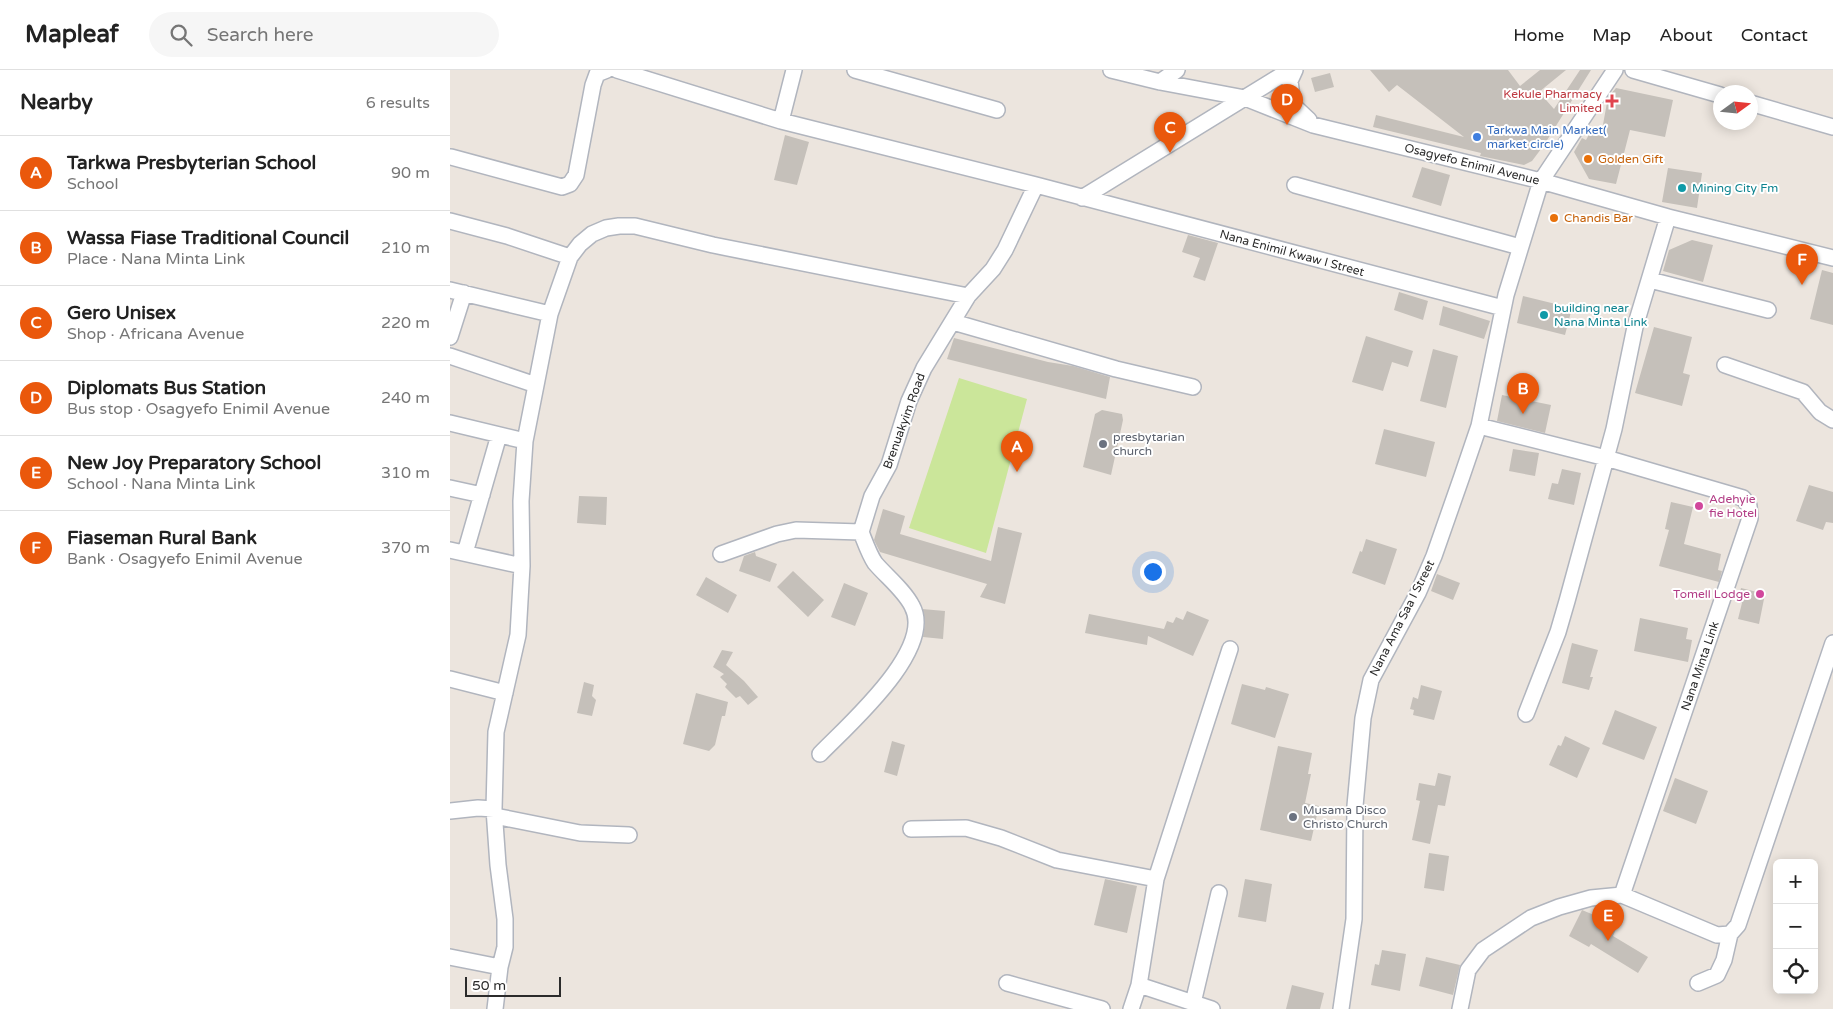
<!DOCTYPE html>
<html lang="en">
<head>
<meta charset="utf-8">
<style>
  :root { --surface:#fff; --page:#f6f6f6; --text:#222; --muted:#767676; --line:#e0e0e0; --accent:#ea580c }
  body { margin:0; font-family:"Varela Round",sans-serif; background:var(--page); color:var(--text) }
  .controls { position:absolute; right:15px; bottom:15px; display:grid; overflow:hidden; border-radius:8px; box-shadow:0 2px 12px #0003 }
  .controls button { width:45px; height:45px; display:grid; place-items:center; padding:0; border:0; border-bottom:1px solid var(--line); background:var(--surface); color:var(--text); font:25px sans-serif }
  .compass { position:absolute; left:1263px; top:15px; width:45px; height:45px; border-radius:50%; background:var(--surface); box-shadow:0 2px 12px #0003; rotate:75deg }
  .scale { position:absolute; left:15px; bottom:12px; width:96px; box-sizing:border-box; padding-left:5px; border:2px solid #2b2b2b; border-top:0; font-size:14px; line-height:18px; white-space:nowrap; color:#2b2b2b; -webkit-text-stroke:4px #fff; paint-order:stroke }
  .you { position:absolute; left:702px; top:501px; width:18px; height:18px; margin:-12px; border:4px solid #fff; border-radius:50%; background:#1a73e8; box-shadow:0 0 0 8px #1a73e833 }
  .badge { display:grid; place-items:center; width:32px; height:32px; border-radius:50%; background:var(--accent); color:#fff; font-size:16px; font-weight:700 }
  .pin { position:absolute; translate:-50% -41px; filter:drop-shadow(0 1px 2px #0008) }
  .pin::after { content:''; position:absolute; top:26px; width:18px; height:15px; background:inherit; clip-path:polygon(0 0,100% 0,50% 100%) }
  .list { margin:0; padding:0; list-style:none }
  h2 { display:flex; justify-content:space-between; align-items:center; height:65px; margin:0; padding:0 20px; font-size:21px }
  h2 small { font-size:16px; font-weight:400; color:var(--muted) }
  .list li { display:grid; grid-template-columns:32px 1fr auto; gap:15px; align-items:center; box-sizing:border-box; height:75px; padding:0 20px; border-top:1px solid var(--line) }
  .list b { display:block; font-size:19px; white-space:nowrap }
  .list p { margin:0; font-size:16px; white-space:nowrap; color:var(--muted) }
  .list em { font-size:16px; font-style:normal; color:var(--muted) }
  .icon { flex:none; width:28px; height:28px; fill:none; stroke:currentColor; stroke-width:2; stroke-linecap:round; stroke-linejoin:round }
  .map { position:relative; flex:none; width:1383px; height:939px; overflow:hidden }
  header { display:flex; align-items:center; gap:30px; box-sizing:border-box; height:70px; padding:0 25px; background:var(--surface); border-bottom:1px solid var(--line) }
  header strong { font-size:24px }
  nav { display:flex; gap:28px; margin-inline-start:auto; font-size:18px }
  .search { width:350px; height:45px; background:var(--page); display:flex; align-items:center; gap:12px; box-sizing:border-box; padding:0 18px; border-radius:28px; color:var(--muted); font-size:19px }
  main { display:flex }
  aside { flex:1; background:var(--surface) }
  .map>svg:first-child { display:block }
</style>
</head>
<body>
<header>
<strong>Mapleaf</strong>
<div class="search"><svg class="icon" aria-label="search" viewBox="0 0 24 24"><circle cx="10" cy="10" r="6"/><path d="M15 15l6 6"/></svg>Search here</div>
<nav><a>Home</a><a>Map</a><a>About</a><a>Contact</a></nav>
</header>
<main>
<aside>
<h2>Nearby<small>6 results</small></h2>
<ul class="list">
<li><span class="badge">A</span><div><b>Tarkwa Presbyterian School</b><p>School</p></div><em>90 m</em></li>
<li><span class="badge">B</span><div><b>Wassa Fiase Traditional Council</b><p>Place · Nana Minta Link</p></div><em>210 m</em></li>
<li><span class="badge">C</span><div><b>Gero Unisex</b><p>Shop · Africana Avenue</p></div><em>220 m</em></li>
<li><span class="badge">D</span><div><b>Diplomats Bus Station</b><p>Bus stop · Osagyefo Enimil Avenue</p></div><em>240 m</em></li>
<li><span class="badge">E</span><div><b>New Joy Preparatory School</b><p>School · Nana Minta Link</p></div><em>310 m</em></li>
<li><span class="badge">F</span><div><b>Fiaseman Rural Bank</b><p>Bank · Osagyefo Enimil Avenue</p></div><em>370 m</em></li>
</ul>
</aside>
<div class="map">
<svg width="1383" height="939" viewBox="0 0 1383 939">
  <rect width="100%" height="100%" fill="#ece5de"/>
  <path fill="#cbe69a" d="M509,308l68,21 -41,154 -77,-25z"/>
  <path fill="#c5c0ba" d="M920,0h138l12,16 20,-16h26l-27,22 15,17 26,-39h11l-47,75 -12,16 -8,4 -44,-9 1,-3 -108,-26 3,-12 88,22 -67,-52 -8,7z
    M880,3l4,14 -19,5 -4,-14z
    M1166,18l57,12 -8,37 -35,-7 -14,54 -27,-5 -15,-27 8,-14 4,2 7,-13 9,3 6,-33z
    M335,65l24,7 -12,43 -23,-5z
    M972,97l28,8 -9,31 -29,-9z
    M1218,98l34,5 -5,35 -35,-6z
    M738,165l30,8 -13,38 -12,-4 7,-19 -18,-6z
    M1242,170l21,5 -10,37 -40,-11 6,-21z
    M1372,200l11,3v52l-23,-6z
    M949,222l29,9 -5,19 -29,-10z
    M1073,226l49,12 -7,27 -48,-12z
    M993,236l47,15 -6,18 -45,-14z
    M1204,257l38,10 -9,36 7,2 -8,31 -47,-13z
    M916,266l47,15 -5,16 -16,-5 -9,29 -31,-9z
    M504,268l94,24 25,4 37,11 -4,22 -159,-40z
    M983,279l25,7 -12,52 -26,-7z
    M1052,325l49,10 -6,28 -48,-12z
    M652,340l20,4 1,6 -12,55 -28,-8 12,-53z
    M934,359l51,13 -9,35 -51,-13z
    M1063,379l26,4 -4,23 -26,-5z
    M1112,399l19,4 -7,32 -26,-6 4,-16 6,1z
    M1359,415l24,7v31l-7,-1 -3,8 -27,-9z
    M129,426l28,1 -1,28 -29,-2z
    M1221,432l22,5 -9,37 37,10 -3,16 4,1 -3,11 -60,-16 10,-36 -4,-1z
    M433,439l22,7 -5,18 91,27 7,-34 24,6 -17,71 -25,-7 7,-13 -107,-32 -6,-12z
    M916,469l31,10 -12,36 -33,-12 8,-22 2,1z
    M305,482l1,4 21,8 -7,18 -31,-11 5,-15z
    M343,501l31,29 -16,17 -31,-30z
    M987,504l23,9 -7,17 -22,-9z
    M256,507l31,18 -9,18 -32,-18z
    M394,513l24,10 -13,33 -24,-9z
    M1291,518l24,6 -6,30 -21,-5 4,-16 -4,-1z
    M472,539l23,2 -2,28 -20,-2 2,-15z
    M737,541l22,9 -16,36 -45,-20 -1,9 -62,-12 4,-19 75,15 3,-8 6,2 3,-6 7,3z
    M1190,548l48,10 -2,11 6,1 -4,22 -54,-11z
    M1122,573l26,7 -8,27h3l-4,13 -27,-7z
    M272,580l11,2 -7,13 18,16 14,16 -10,8 -8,-9 -4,2 -11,-11 2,-3 -7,-7 4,-3 -11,-7z
    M134,612l10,3 -2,11 4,4 -4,16 -15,-3z
    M792,614l23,6 1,-3 23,7 -14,44 -44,-14z
    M971,615l21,6 -8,29 -21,-5 1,-5 -4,-1 3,-12 5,2z
    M246,623l32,9 -3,14h-3l-7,29 -6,6 -26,-7z
    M1165,640l42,17 -13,33 -42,-16z
    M1115,666l25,12 -13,30 -28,-13 9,-20 3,1z
    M442,671l13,4 -8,31 -13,-4z
    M828,676l34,7 -4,21h3l-6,29 14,3 -8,35 -51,-11z
    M988,703l13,3 -6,30 -7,-1 -8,39 -18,-4 8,-39 -4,-1 3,-17 16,3z
    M1225,708l33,13 -12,33 -33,-13z
    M979,783l20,3 -5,35 -20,-3z
    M655,809l32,7 -10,47 -33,-8z
    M795,809l27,5 -6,38 -28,-5z
    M1157,836l16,7 -10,23 35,21 -10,16 -47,-29 -2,3 -20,-11 13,-26 12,5 4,-8z
    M932,880l24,4 -6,37 -29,-6 4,-21 4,1z
    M976,887l34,8 -7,30 -34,-9z
    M842,915l32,8 -4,16h-34z"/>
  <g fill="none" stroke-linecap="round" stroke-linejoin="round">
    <defs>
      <path id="minor" d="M167,0l164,51 255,64 467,123
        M405,0l142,40
        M661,0l49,12 85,16 68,27 228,56 127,36 165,41
        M845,0l-5,11 3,24 16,15
        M1183,0l87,25
        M710,12l17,-12
        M1300,33l83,24
        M331,51l13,-51
        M1,87l111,30 8,-3 6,-9 17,-90 4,-11 10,-4
        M845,115l225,62
        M632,128l208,-128
        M0,151l57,15 63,21
        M1200,210l118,30
        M0,220l100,24
        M503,252l163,47 77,18
        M0,267l14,-44
        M0,286l86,29
        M1275,295l78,27 17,20 13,8
        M0,353l75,18
        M1029,356l127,32 137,40 6,8 1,12 -128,377
        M0,418l32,7
        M0,480l72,16
        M15,483l34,-118
        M271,484l56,-20 19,-4 65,2
        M0,609l55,14
        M1076,644l32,-82 9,-31 47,-172 21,-102 33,-110
        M370,684c27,-28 116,-105 92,-148 -8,-16 -25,-29 -37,-43 -6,-9 -10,-21 -14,-31l11,-36 17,-31 20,-64 15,-33 44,-72 25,-27 12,-19 31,-65
        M0,741l28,-3 16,1
        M45,746l85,17 49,2
        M461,759l55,-1 35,10 56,22 99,19
        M0,887l50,10
        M557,913l95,26
        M1248,913l19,-8 7,-15 6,-26 8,-9 95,-282
        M689,915l73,24
        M743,933l26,-110
        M45,939l5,-42 5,-20v-28l-7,-54 -4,-56 2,-77 22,-97 4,-69 -1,-65 4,-60 25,-127 20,-57 10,-13 12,-10 14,-6 13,-2h16l78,19 255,51
        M681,939l8,-24 17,-106 74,-230
        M891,939l13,-90 1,-113 8,-88 8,-38 47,-87 16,-37 28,-80 17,-50 27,-131 35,-114 74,-111
        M1010,939l8,-39 15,-20 48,-32 28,-11 32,-9 31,-3 95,40 13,-1"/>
    </defs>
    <use href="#minor" stroke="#b1b5be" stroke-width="18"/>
    <use href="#minor" stroke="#fff" stroke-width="15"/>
  </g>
  <path fill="#e0444e" stroke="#fff" stroke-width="2" d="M1159.5 23.5h5v5h5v5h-5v5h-5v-5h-5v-5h5z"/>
  <circle fill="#3f7fe0" stroke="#fff" stroke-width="2" cx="1027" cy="67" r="5"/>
  <g fill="#e8710a" stroke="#fff" stroke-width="2">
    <circle cx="1138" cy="89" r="5"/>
    <circle cx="1104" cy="148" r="5"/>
  </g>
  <g fill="#0f9aa8" stroke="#fff" stroke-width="2">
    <circle cx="1232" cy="118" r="5"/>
    <circle cx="1094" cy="245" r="5"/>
  </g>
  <g fill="#6b7280" stroke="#fff" stroke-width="2">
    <circle cx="653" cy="374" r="5"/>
    <circle cx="843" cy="747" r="5"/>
  </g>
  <g fill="#d1479c" stroke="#fff" stroke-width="2">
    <circle cx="1249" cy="436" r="5"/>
    <circle cx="1310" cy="524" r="5"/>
  </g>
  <g text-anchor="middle" stroke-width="4" stroke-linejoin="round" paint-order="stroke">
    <g font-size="12" fill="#be3a42" stroke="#fff" text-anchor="end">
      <text x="1152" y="28">Kekule Pharmacy<tspan x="1152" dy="14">Limited</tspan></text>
    </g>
    <g font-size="12" fill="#366cbe" stroke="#fff" text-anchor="start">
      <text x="1037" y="64">Tarkwa Main Market(<tspan x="1037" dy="14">market circle)</tspan></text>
    </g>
    <g font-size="12" fill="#c56008" stroke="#fff" text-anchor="start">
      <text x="1148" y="93">Golden Gift</text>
      <text x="1114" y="152">Chandis Bar</text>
    </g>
    <g font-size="12" fill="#2b2b2b" stroke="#fff">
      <text transform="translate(1022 94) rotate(14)" y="4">Osagyefo Enimil Avenue</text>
      <text transform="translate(842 183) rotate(15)" y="4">Nana Enimil Kwaw I Street</text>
      <text transform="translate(454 351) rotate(-70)" y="4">Brenuakyim Road</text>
      <text transform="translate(952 548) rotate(-63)" y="4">Nana Ama Saa I Street</text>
      <text transform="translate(1250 596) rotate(-71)" y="4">Nana Minta Link</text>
    </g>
    <g font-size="12" fill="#0d838f" stroke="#fff" text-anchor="start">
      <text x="1242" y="122">Mining City Fm</text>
      <text x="1104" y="242">building near<tspan x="1104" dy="14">Nana Minta Link</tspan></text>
    </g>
    <g font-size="12" fill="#5b616d" stroke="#fff" text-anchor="start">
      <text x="663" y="371">presbytarian<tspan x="663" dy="14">church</tspan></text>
      <text x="853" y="744">Musama Disco<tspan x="853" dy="14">Christo Church</tspan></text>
    </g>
    <g font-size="12" fill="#b23c85" stroke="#fff" text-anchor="start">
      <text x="1259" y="433">Adehyie<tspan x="1259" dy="14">fie Hotel</tspan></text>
      <text x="1300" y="528" text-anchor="end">Tomell Lodge</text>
    </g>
  </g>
</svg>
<div class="controls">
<button>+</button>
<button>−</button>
<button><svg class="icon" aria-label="locate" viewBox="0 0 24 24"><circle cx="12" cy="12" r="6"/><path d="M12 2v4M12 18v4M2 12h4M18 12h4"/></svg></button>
</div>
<svg class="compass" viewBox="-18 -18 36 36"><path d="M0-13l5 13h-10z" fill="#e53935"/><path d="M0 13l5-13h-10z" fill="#767676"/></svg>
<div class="scale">50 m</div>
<div class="you"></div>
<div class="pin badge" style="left:567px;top:402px">A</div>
<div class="pin badge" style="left:1073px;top:344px">B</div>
<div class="pin badge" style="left:720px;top:83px">C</div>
<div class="pin badge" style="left:837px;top:55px">D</div>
<div class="pin badge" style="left:1158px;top:871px">E</div>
<div class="pin badge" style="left:1352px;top:215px">F</div>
</div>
</main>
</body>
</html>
